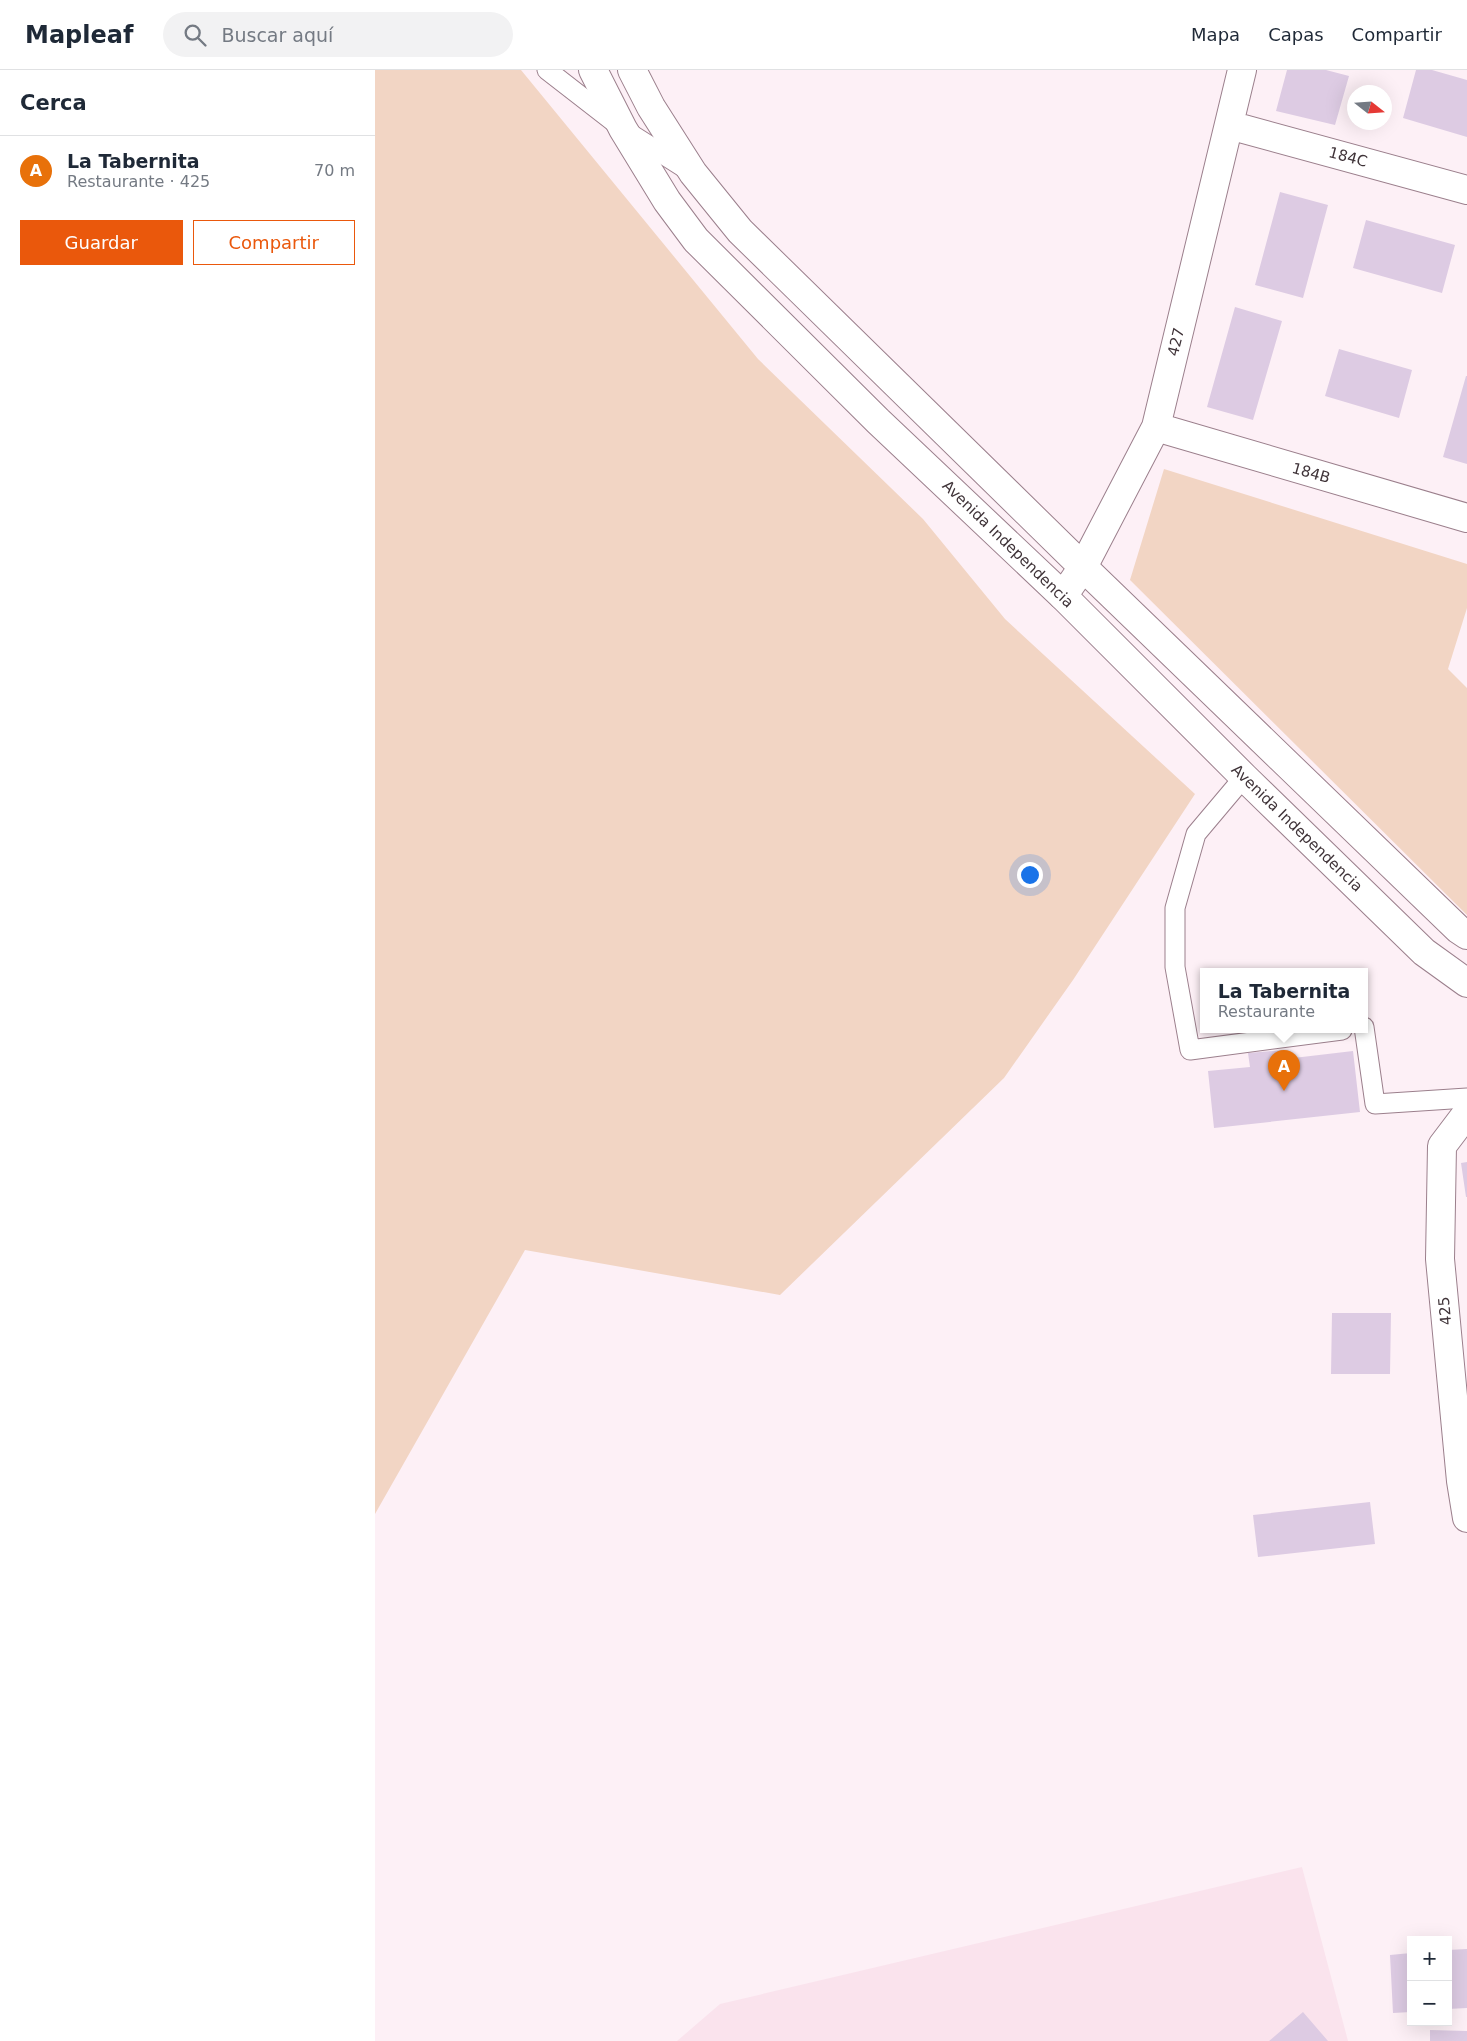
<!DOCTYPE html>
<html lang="es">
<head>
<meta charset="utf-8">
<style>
  :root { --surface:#fff; --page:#f2f2f3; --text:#1f2937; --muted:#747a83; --line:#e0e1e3; --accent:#ea580c }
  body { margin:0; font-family:"DejaVu Sans",sans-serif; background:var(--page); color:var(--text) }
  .controls { position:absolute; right:15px; bottom:15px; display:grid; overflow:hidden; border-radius:0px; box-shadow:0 5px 20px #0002 }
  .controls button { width:45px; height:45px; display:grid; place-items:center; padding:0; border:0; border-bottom:1px solid var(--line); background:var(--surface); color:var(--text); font:25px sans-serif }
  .compass { position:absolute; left:972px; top:15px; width:45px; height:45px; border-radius:50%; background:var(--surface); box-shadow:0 5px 20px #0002; rotate:107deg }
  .you { position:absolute; left:654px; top:804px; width:18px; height:18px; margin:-12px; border:4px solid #fff; border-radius:50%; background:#1a73e8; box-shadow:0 0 0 8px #1a73e833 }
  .badge { display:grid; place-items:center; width:32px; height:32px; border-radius:50%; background:var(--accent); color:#fff; font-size:16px; font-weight:700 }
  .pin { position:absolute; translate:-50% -41px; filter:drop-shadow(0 1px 2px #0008) }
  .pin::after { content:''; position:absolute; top:26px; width:18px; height:15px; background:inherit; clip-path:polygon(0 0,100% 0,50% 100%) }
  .popup { position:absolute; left:825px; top:898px; width:168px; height:65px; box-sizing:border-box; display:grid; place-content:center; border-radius:0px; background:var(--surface); filter:drop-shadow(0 1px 4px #0005); font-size:16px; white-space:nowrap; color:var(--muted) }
  .popup b { font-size:19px; color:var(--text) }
  .popup::after { content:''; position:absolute; left:50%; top:100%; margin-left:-10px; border:10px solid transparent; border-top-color:var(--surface) }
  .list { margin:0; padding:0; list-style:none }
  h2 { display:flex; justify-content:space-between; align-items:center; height:65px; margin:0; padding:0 20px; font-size:21px }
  h2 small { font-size:16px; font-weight:400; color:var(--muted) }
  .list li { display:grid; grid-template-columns:32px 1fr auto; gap:15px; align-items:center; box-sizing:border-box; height:70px; padding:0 20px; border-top:1px solid var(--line) }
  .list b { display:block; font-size:19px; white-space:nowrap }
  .list p { margin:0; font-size:16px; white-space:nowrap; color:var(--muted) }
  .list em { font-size:16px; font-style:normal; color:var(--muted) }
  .actions { display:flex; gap:10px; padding:15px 20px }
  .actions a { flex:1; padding:11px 0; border:1px solid var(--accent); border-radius:0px; text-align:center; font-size:18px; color:var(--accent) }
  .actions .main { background:var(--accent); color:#fff }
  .icon { flex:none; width:28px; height:28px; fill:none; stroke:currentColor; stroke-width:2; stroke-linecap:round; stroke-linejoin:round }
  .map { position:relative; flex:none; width:1092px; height:1971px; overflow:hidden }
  header { display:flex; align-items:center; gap:30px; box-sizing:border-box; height:70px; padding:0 25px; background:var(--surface); border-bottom:1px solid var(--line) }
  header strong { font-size:24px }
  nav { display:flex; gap:28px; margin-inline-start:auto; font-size:18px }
  .search { width:350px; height:45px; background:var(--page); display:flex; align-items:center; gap:12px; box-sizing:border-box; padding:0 18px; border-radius:28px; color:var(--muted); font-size:19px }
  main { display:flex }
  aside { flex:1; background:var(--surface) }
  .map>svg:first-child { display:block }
</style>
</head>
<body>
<header>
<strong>Mapleaf</strong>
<div class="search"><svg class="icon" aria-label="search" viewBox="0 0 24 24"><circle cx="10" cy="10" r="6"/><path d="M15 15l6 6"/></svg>Buscar aquí</div>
<nav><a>Mapa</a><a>Capas</a><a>Compartir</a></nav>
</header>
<main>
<aside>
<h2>Cerca<small></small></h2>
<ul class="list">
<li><span class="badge" style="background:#e8710a">A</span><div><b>La Tabernita</b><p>Restaurante · 425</p></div><em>70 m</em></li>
</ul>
<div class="actions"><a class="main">Guardar</a><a>Compartir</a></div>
</aside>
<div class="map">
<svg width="1092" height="1971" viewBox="0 0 1092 1971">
  <rect width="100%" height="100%" fill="#fdf0f6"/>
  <path fill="#fae3ed" d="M927,1797l46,174h-671l43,-37z"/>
  <path fill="#f2d5c4" d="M0,0h146l237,289 165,160 82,100 190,175 -122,186 -69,98 -224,217 -255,-45 -150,264z
    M789,399l303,95v44l-19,61 19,19v227l-337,-335z"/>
  <path fill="#ddcbe3" d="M912,0h39l23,6 -14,49 -59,-14z
    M1041,0h16l35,10v57l-64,-19z
    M905,122l48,13 -25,93 -48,-13z
    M991,150l89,25 -13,48 -89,-25z
    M860,237l47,14 -29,99 -46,-13z
    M964,279l73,21 -13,48 -74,-22z
    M1091,306h1v88l-24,-7z
    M909,980l1,9 68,-8 7,61 -146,16 -6,-57 42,-4 -2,-14z
    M1092,1092v35h-1l-5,-34z
    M957,1243h59l-1,61h-59z
    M995,1432l5,42 -117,13 -5,-42z
    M1092,1879v59l-19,1v-59z
    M1036,1883v59l-18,1 -3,-58z
    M928,1942l25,29h-59z
    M1055,1960l37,1v10h-37z"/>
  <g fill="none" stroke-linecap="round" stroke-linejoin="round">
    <defs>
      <path id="lane" d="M172,0l76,59 63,40
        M869,707l-48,57 -21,74v59l15,83 152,-20
        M989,957l11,77 92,-6"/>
      <path id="street" d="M854,55l238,65
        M781,357l311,91
        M688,526l20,-29 73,-140 86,-357
        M1092,1043l-25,33 -2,113 21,222 6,37"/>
      <path id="primary" d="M218,0l30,59 44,72 29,39 182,181 185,175 181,181 180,175 43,31
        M257,0l19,37 42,66 47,58 343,336 375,362 9,6"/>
    </defs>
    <use href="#lane" stroke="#9b7f8c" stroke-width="21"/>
    <use href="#street" stroke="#9b7f8c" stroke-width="30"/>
    <use href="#primary" stroke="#9b7f8c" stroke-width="30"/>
    <use href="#lane" stroke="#fff" stroke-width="19"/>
    <use href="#street" stroke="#fff" stroke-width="28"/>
    <use href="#primary" stroke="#fff" stroke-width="28"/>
  </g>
  <g text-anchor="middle" stroke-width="4.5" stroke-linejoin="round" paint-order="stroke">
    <g font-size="15" fill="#3f3338" stroke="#fff">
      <text transform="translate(973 87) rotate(15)" y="5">184C</text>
      <text transform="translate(801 272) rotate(-76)" y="5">427</text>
      <text transform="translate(936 403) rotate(16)" y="5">184B</text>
      <text transform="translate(633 474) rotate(44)" y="5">Avenida Independencia</text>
      <text transform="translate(922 758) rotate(44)" y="5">Avenida Independencia</text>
      <text transform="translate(1070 1241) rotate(-95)" y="5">425</text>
    </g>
  </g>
</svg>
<div class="controls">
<button>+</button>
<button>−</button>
</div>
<svg class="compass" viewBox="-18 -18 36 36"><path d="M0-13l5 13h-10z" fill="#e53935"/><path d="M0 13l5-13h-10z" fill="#747a83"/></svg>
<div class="you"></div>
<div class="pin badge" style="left:909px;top:1021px;background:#e8710a">A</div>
<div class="popup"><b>La Tabernita</b>Restaurante</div>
</div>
</main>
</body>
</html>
